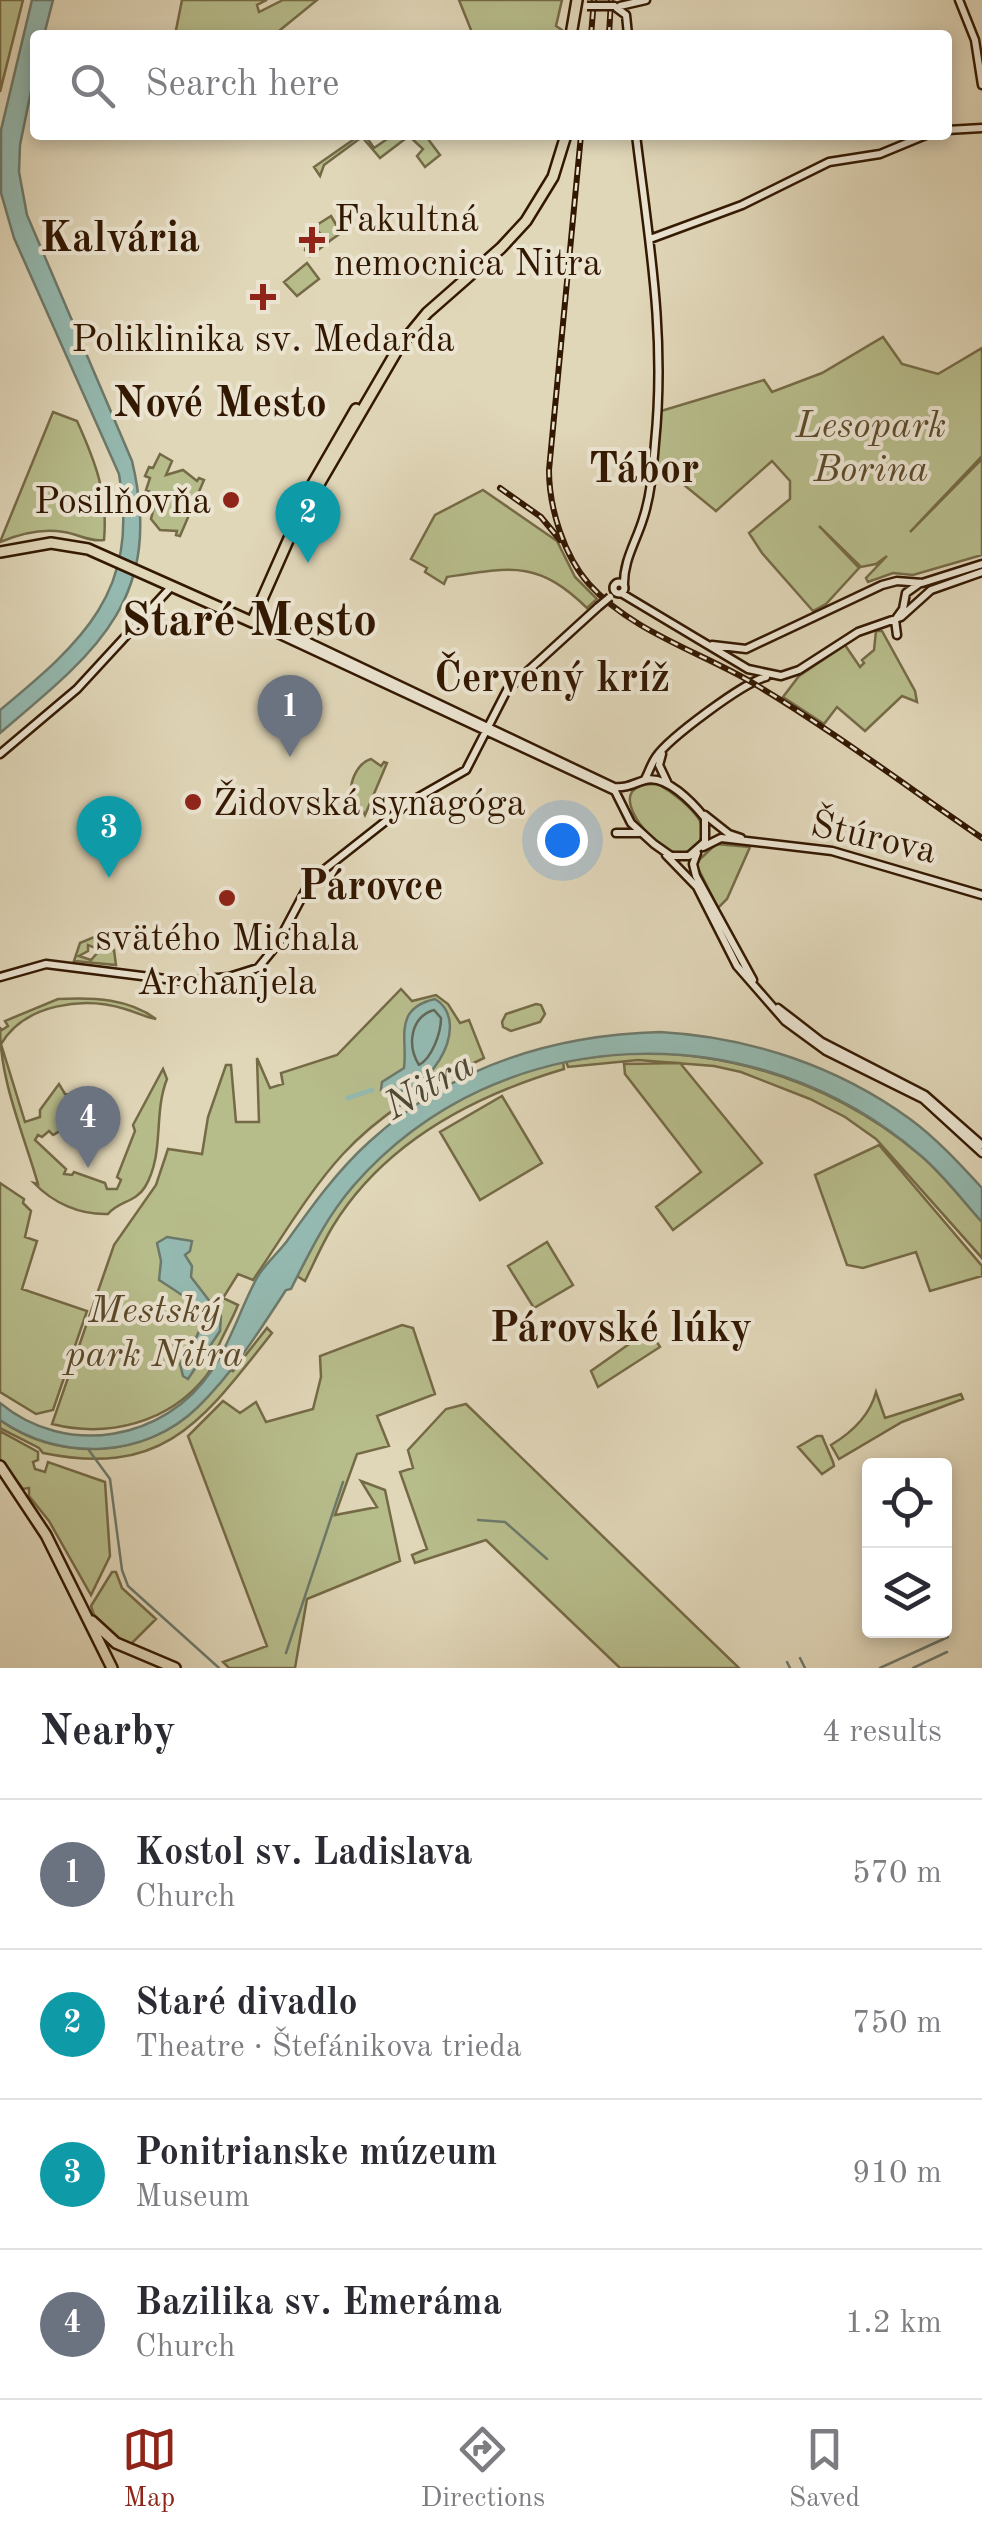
<!DOCTYPE html>
<html lang="en">
<head>
<meta charset="utf-8">
<style>
  :root { --surface:#fff; --page:#f7f7f7; --text:#2b2b33; --muted:#7c7c81; --line:#e1e1e2; --accent:#8f2418 }
  body { margin:0; font-family:"Old Standard TT",serif; background:var(--page); color:var(--text) }
  .controls { position:absolute; right:30px; bottom:30px; display:grid; overflow:hidden; border-radius:10px; box-shadow:0 5px 15px #0003 }
  .controls button { width:90px; height:90px; display:grid; place-items:center; padding:0; border:0; border-bottom:2px solid var(--line); background:var(--surface); color:var(--text); font:50px sans-serif }
  .you { position:absolute; left:562px; top:840px; width:35px; height:35px; margin:-25px; border:8px solid #fff; border-radius:50%; background:#1a73e8; box-shadow:0 0 0 15px #1a73e833 }
  .badge { display:grid; place-items:center; width:65px; height:65px; border-radius:50%; background:var(--accent); color:#fff; font-size:32px; font-weight:700 }
  .pin { position:absolute; translate:-50% -82px; filter:drop-shadow(0 2px 5px #0008) }
  .pin::after { content:''; position:absolute; top:52px; width:35px; height:30px; background:inherit; clip-path:polygon(0 0,100% 0,50% 100%) }
  .list { margin:0; padding:0; list-style:none }
  h2 { display:flex; justify-content:space-between; align-items:center; height:130px; margin:0; padding:0 40px; font-size:42px }
  h2 small { font-size:32px; font-weight:400; color:var(--muted) }
  .list li { display:grid; grid-template-columns:65px 1fr auto; gap:30px; align-items:center; box-sizing:border-box; height:150px; padding:0 40px; border-top:2px solid var(--line) }
  .list b { display:block; font-size:38px; white-space:nowrap }
  .list p { margin:0; font-size:32px; white-space:nowrap; color:var(--muted) }
  .list em { font-size:32px; font-style:normal; color:var(--muted) }
  .icon { flex:none; width:55px; height:55px; fill:none; stroke:currentColor; stroke-width:2; stroke-linecap:round; stroke-linejoin:round }
  .map { position:relative; flex:none; width:982px; height:1668px; overflow:hidden }
  .search { position:absolute; background:var(--surface); box-shadow:0 5px 15px #0003; left:30px; right:30px; top:30px; height:110px; display:flex; align-items:center; gap:25px; box-sizing:border-box; padding:0 35px; border-radius:10px; color:var(--muted); font-size:38px }
  .sheet { height:730px; background:var(--surface) }
  nav { display:flex; justify-content:space-around; align-items:center; box-sizing:border-box; height:140px; border-top:2px solid var(--line); background:var(--surface); font-size:28px; color:var(--muted) }
  nav a { display:grid; justify-items:center; gap:5px }
  nav .on { color:var(--accent) }
  .map>svg:first-child { display:block }
</style>
</head>
<body>
<div class="map">
<svg width="982" height="1668" viewBox="0 0 982 1668">
  <rect width="100%" height="100%" fill="#e0d6b8"/>
  <filter id="stains"><feTurbulence type="fractalNoise" baseFrequency=".002" numOctaves="4"/><feColorMatrix values="0 0 0 0 .2 0 0 0 0 .09 0 0 0 0 .02 0 0 0 .5 -.17"/></filter>
  <radialGradient id="worn" r=".72"><stop offset=".6" stop-color="#630" stop-opacity="0"/><stop offset="1" stop-color="#630" stop-opacity=".3"/></radialGradient>
  <path fill="#b7bc8b" stroke="#756a46" stroke-width="2.5" d="M0,0h23l-23,92z
    M182,0h85l-10,5 2,7 24,-12h34l-43,35h-99z
    M459,0h103l-6,26 6,4v5h-89z
    M360,135h5l9,13 19,-13h32l15,20 -15,12 -8,-11 6,-7 -14,-13 -29,22 -18,-21 -38,28 -4,11 -6,-9z
    M331,216l10,17 -13,9 -9,-10 -3,13 10,-1 -16,12 -5,-6 7,-22z
    M307,263l12,16 -22,17 -13,-14z
    M883,337l19,27 36,10 44,-26v108l-72,76 72,-73v96l-69,20 -20,-2 -25,9 -2,-4 21,-22 -11,8 -15,3 -42,-41 40,42 -33,36 -13,7 -51,-58 -13,-20 41,-34v-18l-18,-20 -56,50 -59,-48 4,-52 103,-31 8,12 50,-19z
    M53,412l24,9c19,42 31,74 27,119 -15,2 -26,-6 -40,-8 -21,-4 -45,2 -64,10z
    M160,454l12,7 -6,14 17,-5 14,11 2,-3 5,2 -24,56 -4,-1 1,-4 -17,-1 -9,-11 6,-24 -11,-5 4,-12 -5,-2 4,-9 4,1z
    M483,490l74,51 18,36 22,22 -10,9c-49,-48 -76,-41 -140,-31l-3,7 -19,-12 2,-4 -16,-9 24,-44z
    M876,631h6l33,60 2,11 -15,-6 -37,35 -28,-24 -13,17 -41,-27 16,-21 46,-31 15,22 4,-4 -2,-3 12,-10z
    M371,759l10,7 3,-4 3,1 -22,52 -3,-6 -2,2 -14,-6 4,-8 3,1c-6,-13 4,-35 18,-39z
    M658,784c14,8 34,23 42,37 9,19 -10,38 -30,30 -26,-12 -69,-70 -12,-67z
    M716,844l34,3 -23,52 -9,9 -21,-42 2,-6z
    M99,935h12l-1,11 -12,3 -10,-4v6l-9,5 12,4 8,-9 15,-1 2,15 -42,-4 6,-18z
    M401,989l11,12 24,-6 12,9 12,19 9,-3 15,38c-52,24 -102,54 -141,96 -34,37 -61,84 -90,126l-15,-6 -15,24 15,7c-6,15 -14,28 -20,42 -4,10 -5,21 -12,29 -37,47 -98,62 -154,48l62,-179 42,-60 12,-36 34,5 6,-37 18,-52h5l5,57h23l-2,-64 13,30 13,-4 -2,-11 56,-18z
    M58,999c37,-2 71,0 98,20 -11,-2 -21,-7 -31,-10 -42,-13 -100,-5 -124,35l24,78 15,-5v-7l19,-26 6,10 24,2c0,19 -21,30 -36,39l-4,-4 -7,6 -4,-2 -3,5 31,29 -2,5 8,1 2,-3 31,11 2,6h10l4,-9 -4,-3 18,-46 -2,-6 30,-56 4,10c-14,35 -2,74 -22,108 -9,15 -28,15 -37,27 -28,1 -55,-11 -74,-31l4,1c-15,-52 -38,-103 -38,-156l2,2 6,-4 -3,-5z
    M536,1004l5,1 4,9 -5,8 -29,9 -8,-4 -1,-5 4,-8z
    M629,1052c108,0 206,33 290,102 23,19 43,46 63,68v36l-106,-119 -31,-22 -35,-18 -69,-27 -27,-6 -76,-6 -70,7 -2,-6z
    M563,1061l1,8c-91,27 -180,74 -231,157 -11,18 -19,37 -28,55l-8,-5c12,-22 23,-46 38,-67 53,-74 139,-129 228,-148z
    M680,1063l82,100 -89,67 -17,-23 45,-35 -76,-98 -1,-10z
    M502,1096l40,67 -62,37 -40,-68z
    M879,1145l103,121v10l-52,15 -14,-39 -53,16 -16,-3 -32,-90z
    M0,1183l24,16 -1,4 8,8 -6,26 12,4 -15,48 65,22 -34,99 -17,4 -36,-22z
    M547,1242l26,43 -39,23 -26,-42z
    M402,1325l11,3 22,66 -58,22 12,30 -32,8 -22,61 42,-8 -16,-26 24,9 15,71 -93,38 -12,69h-66l-6,-6 44,-16 -79,-210 35,-35 17,12 16,-11 10,20 47,-13 8,-32 -1,-21z
    M267,1328l5,5c-69,87 -107,145 -229,120l-4,-5 -39,-20v-8c55,39 133,39 187,-4 16,-13 28,-30 41,-46l5,1z
    M649,1330l11,17 -62,40 -7,-16z
    M876,1392l9,26 76,-24 2,5 -61,23 -63,37 -8,-14c20,-12 39,-30 45,-53z
    M466,1404l273,264h-119l-134,-128 -71,23 -3,-8 15,-6 -27,-77 13,-4 -5,-18 38,-41z
    M0,1431l38,21v8l-5,2 2,7 10,3 3,-10 57,20 5,74 -19,39 -42,-74 -20,-25v-8l-6,1 -23,-30z
    M817,1436h5l11,26 1,4 -12,8 -24,-27z
    M112,1572h4l6,16 34,31 -26,26c-20,-10 -33,-17 -39,-39z"/>
  <path fill="#94b9b0" stroke="#6d796a" stroke-width="2.5" d="M32,0h21l-9,35h-9v37l-15,73 -1,27 8,43 105,246c33,138 -37,192 -132,272v-23c82,-68 140,-118 119,-236l-105,-236 -13,-45v-63z
    M435,999c41,25 -11,107 -54,91l1,-8 22,-14c4,-29 -12,-59 31,-69z
    M660,1032c90,5 177,34 250,87 26,19 50,45 72,69v34c-20,-22 -39,-48 -62,-67 -165,-143 -420,-136 -566,30 -27,31 -45,68 -63,104l-5,1c-26,40 -53,83 -88,117 -53,52 -138,55 -198,13v-17c66,55 165,38 212,-33 19,-28 30,-66 46,-94 8,-13 20,-23 29,-35 25,-35 50,-70 82,-99 82,-75 182,-107 291,-110z
    M167,1237l25,4 -2,10 -5,4 7,11 -1,11 30,39 -1,15 -32,48 -5,-3 -3,-12c33,-51 30,-51 -21,-84l2,-19 -4,-18z"/>
  <g fill="none" stroke-linecap="round" stroke-linejoin="round">
    <path stroke="#646858" stroke-width="2.5" d="M434,1010l7,8c0,15 -9,40 -22,47 -12,-19 -9,-48 15,-55z"/>
    <path stroke="#6d796a" stroke-width="2.5" d="M88,1449l22,30 12,91 6,16 91,82
      M478,1520l27,2 42,37
      M286,1653l57,-171
      M800,1658l5,10
      M787,1662l3,6
      M880,1668l68,-31
      M913,1668l34,-16"/>
    <path stroke="#94b9b0" stroke-width="5" d="M348,1098l24,-8"/>
    <defs>
      <path id="secondary" d="M959,0l16,40 7,45
        M614,6l12,9 2,20
        M620,6l26,-6
        M947,130l35,-2
        M650,239l92,-34 87,-43 51,-8 46,-19
        M613.5 588a5.5 5.5 0 1 1 11 0a5.5 5.5 0 1 1-11 0Z
        M624,586c-1,-25 12,-44 19,-67 8,-24 10,-51 12,-76 11,-109 -6,-201 -19,-308
        M621,593l127,76 33,7 18,-6 59,-38 43,-15 30,-27 51,-18
        M252,622l363,169 16,32 23,21 17,12h18l16,-14v-24c-12,-15 -39,-44 -60,-38 -13,4 -17,8 -31,7l-360,-171
        M897,635l-2,-15 8,-11 3,-16 14,-10
        M712,645l34,4 136,-64 15,-4 25,2 60,-19
        M0,754l77,-65 95,-103
        M662,754l-3,11 9,19
        M645,779c4,-7 6,-15 11,-22 13,-19 88,-75 110,-80
        M705,815l24,19 12,4
        M616,833h23
        M703,847l18,-9 111,13 150,44
        M697,853l-4,11 3,12 57,104
        M666,855l31,32 40,79 48,55 41,30 97,48 59,54
        M0,977l46,-13 136,17 47,-4 29,-9 18,-22 35,-66 99,-78 56,-32 41,-80 91,-83
        M778,1008l44,34 103,53 57,50"/>
      <path id="primary" d="M571,35l6,-35
        M296,513l60,-104
        M0,552l51,-9 37,6 164,73 42,-95 105,-180 28,-34 74,-65 25,-27 27,-44 13,-42
        M0,1466l46,69 66,133
        M92,1621l24,22 59,25"/>
    </defs>
    <use href="#secondary" stroke="#331801" stroke-width="11"/>
    <use href="#primary" stroke="#331801" stroke-width="14"/>
    <use href="#secondary" stroke="#ebe4d1" stroke-width="6"/>
    <use href="#primary" stroke="#e0d6b8" stroke-width="9"/>
    <defs>
      <path id="rail" d="M591,35l3,-35
        M609,35l2,-35
        M581,135l-32,335c0,38 15,86 40,114 42,47 111,68 164,99 79,47 153,103 229,155
        M500,488l41,29 19,23"/>
    </defs>
    <use href="#rail" stroke="#331801" stroke-width="6"/>
    <use href="#rail" stroke="#ebe4d1" stroke-width="2.5" stroke-dasharray="8" stroke-linecap="butt"/>
    <defs>
      <path id="secondary-bridge" d="M587,6h27
        M598,607l12,-10"/>
    </defs>
    <use href="#secondary-bridge" stroke="#331801" stroke-width="11" stroke-linecap="butt"/>
    <use href="#secondary-bridge" stroke="#ebe4d1" stroke-width="6"/>
  </g>
  <g fill="#8f2418" stroke="#ebe4d1" stroke-width="4">
    <path d="M307 225h10v10h10v10h-10v10h-10v-10h-10v-10h10z"/>
    <path d="M258 282h10v10h10v10h-10v10h-10v-10h-10v-10h10z"/>
    <circle cx="231" cy="500" r="10"/>
    <circle cx="193" cy="802" r="10"/>
    <circle cx="227" cy="898" r="10"/>
  </g>
  <g text-anchor="middle" stroke-width="8" stroke-linejoin="round" paint-order="stroke">
    <g font-size="38" fill="#331801" stroke="#ebe4d1" text-anchor="start">
      <text x="334" y="231">Fakultná<tspan x="334" dy="44">nemocnica Nitra</tspan></text>
      <text x="263" y="351" text-anchor="middle">Poliklinika sv. Medarda</text>
      <text x="211" y="513" text-anchor="end">Posilňovňa</text>
      <text x="213" y="815">Židovská synagóga</text>
      <text x="227" y="950" text-anchor="middle">svätého Michala<tspan x="227" dy="44">Archanjela</tspan></text>
    </g>
    <g font-size="38" font-style="italic" fill="#5b492a" stroke="#ebe4d1">
      <text x="871" y="437">Lesopark<tspan x="871" dy="44">Borina</tspan></text>
      <text x="154" y="1322">Mestský<tspan x="154" dy="44">park Nitra</tspan></text>
    </g>
    <g font-size="38" fill="#331801" stroke="#ebe4d1">
      <text transform="translate(874 836) rotate(13)" y="13">Štúrova</text>
    </g>
    <g font-size="40" font-style="italic" fill="#504836" stroke="#ebe4d1">
      <text transform="translate(428 1084) rotate(-30)" y="14">Nitra</text>
    </g>
    <g font-size="42" font-weight="bold" fill="#331801" stroke="#ebe4d1">
      <text x="120" y="251">Kalvária</text>
      <text x="220" y="416">Nové Mesto</text>
      <text x="644" y="482">Tábor</text>
      <text x="552" y="691">Červený kríž</text>
      <text x="371" y="899">Párovce</text>
      <text x="621" y="1341">Párovské lúky</text>
    </g>
    <g font-size="48" font-weight="bold" fill="#331801" stroke="#ebe4d1">
      <text x="249" y="635">Staré Mesto</text>
    </g>
  </g>
  <rect width="100%" height="100%" filter="url(#stains)"/>
  <rect width="100%" height="100%" fill="url(#worn)"/>
</svg>
<div class="controls">
<button><svg class="icon" aria-label="locate" viewBox="0 0 24 24"><circle cx="12" cy="12" r="6"/><path d="M12 2v4M12 18v4M2 12h4M18 12h4"/></svg></button>
<button><svg class="icon" aria-label="layers" viewBox="0 0 24 24"><path d="M12 4l9 5-9 5-9-5zM3 14l9 5 9-5"/></svg></button>
</div>
<div class="you"></div>
<div class="pin badge" style="left:290px;top:757px;background:#6b7280">1</div>
<div class="pin badge" style="left:308px;top:563px;background:#0f9aa8">2</div>
<div class="pin badge" style="left:109px;top:878px;background:#0f9aa8">3</div>
<div class="pin badge" style="left:88px;top:1168px;background:#6b7280">4</div>
<div class="search"><svg class="icon" aria-label="search" viewBox="0 0 24 24"><circle cx="10" cy="10" r="6"/><path d="M15 15l6 6"/></svg>Search here</div>
</div>
<section class="sheet">
<h2>Nearby<small>4 results</small></h2>
<ul class="list">
<li><span class="badge" style="background:#6b7280">1</span><div><b>Kostol sv. Ladislava</b><p>Church</p></div><em>570 m</em></li>
<li><span class="badge" style="background:#0f9aa8">2</span><div><b>Staré divadlo</b><p>Theatre · Štefánikova trieda</p></div><em>750 m</em></li>
<li><span class="badge" style="background:#0f9aa8">3</span><div><b>Ponitrianske múzeum</b><p>Museum</p></div><em>910 m</em></li>
<li><span class="badge" style="background:#6b7280">4</span><div><b>Bazilika sv. Emeráma</b><p>Church</p></div><em>1.2 km</em></li>
</ul>
</section>
<nav>
<a class="on"><svg class="icon" aria-label="map" viewBox="0 0 24 24"><path d="M3 6l6-2 6 2 6-2v14l-6 2-6-2-6 2zM9 4v14M15 6v14"/></svg>Map</a>
<a><svg class="icon" aria-label="directions" viewBox="0 0 24 24"><path d="M12 3l9 9-9 9-9-9zM9 14v-3h6M13 9l2 2-2 2"/></svg>Directions</a>
<a><svg class="icon" aria-label="saved" viewBox="0 0 24 24"><path d="M7 4h10v16l-5-4-5 4z"/></svg>Saved</a>
</nav>
</body>
</html>
